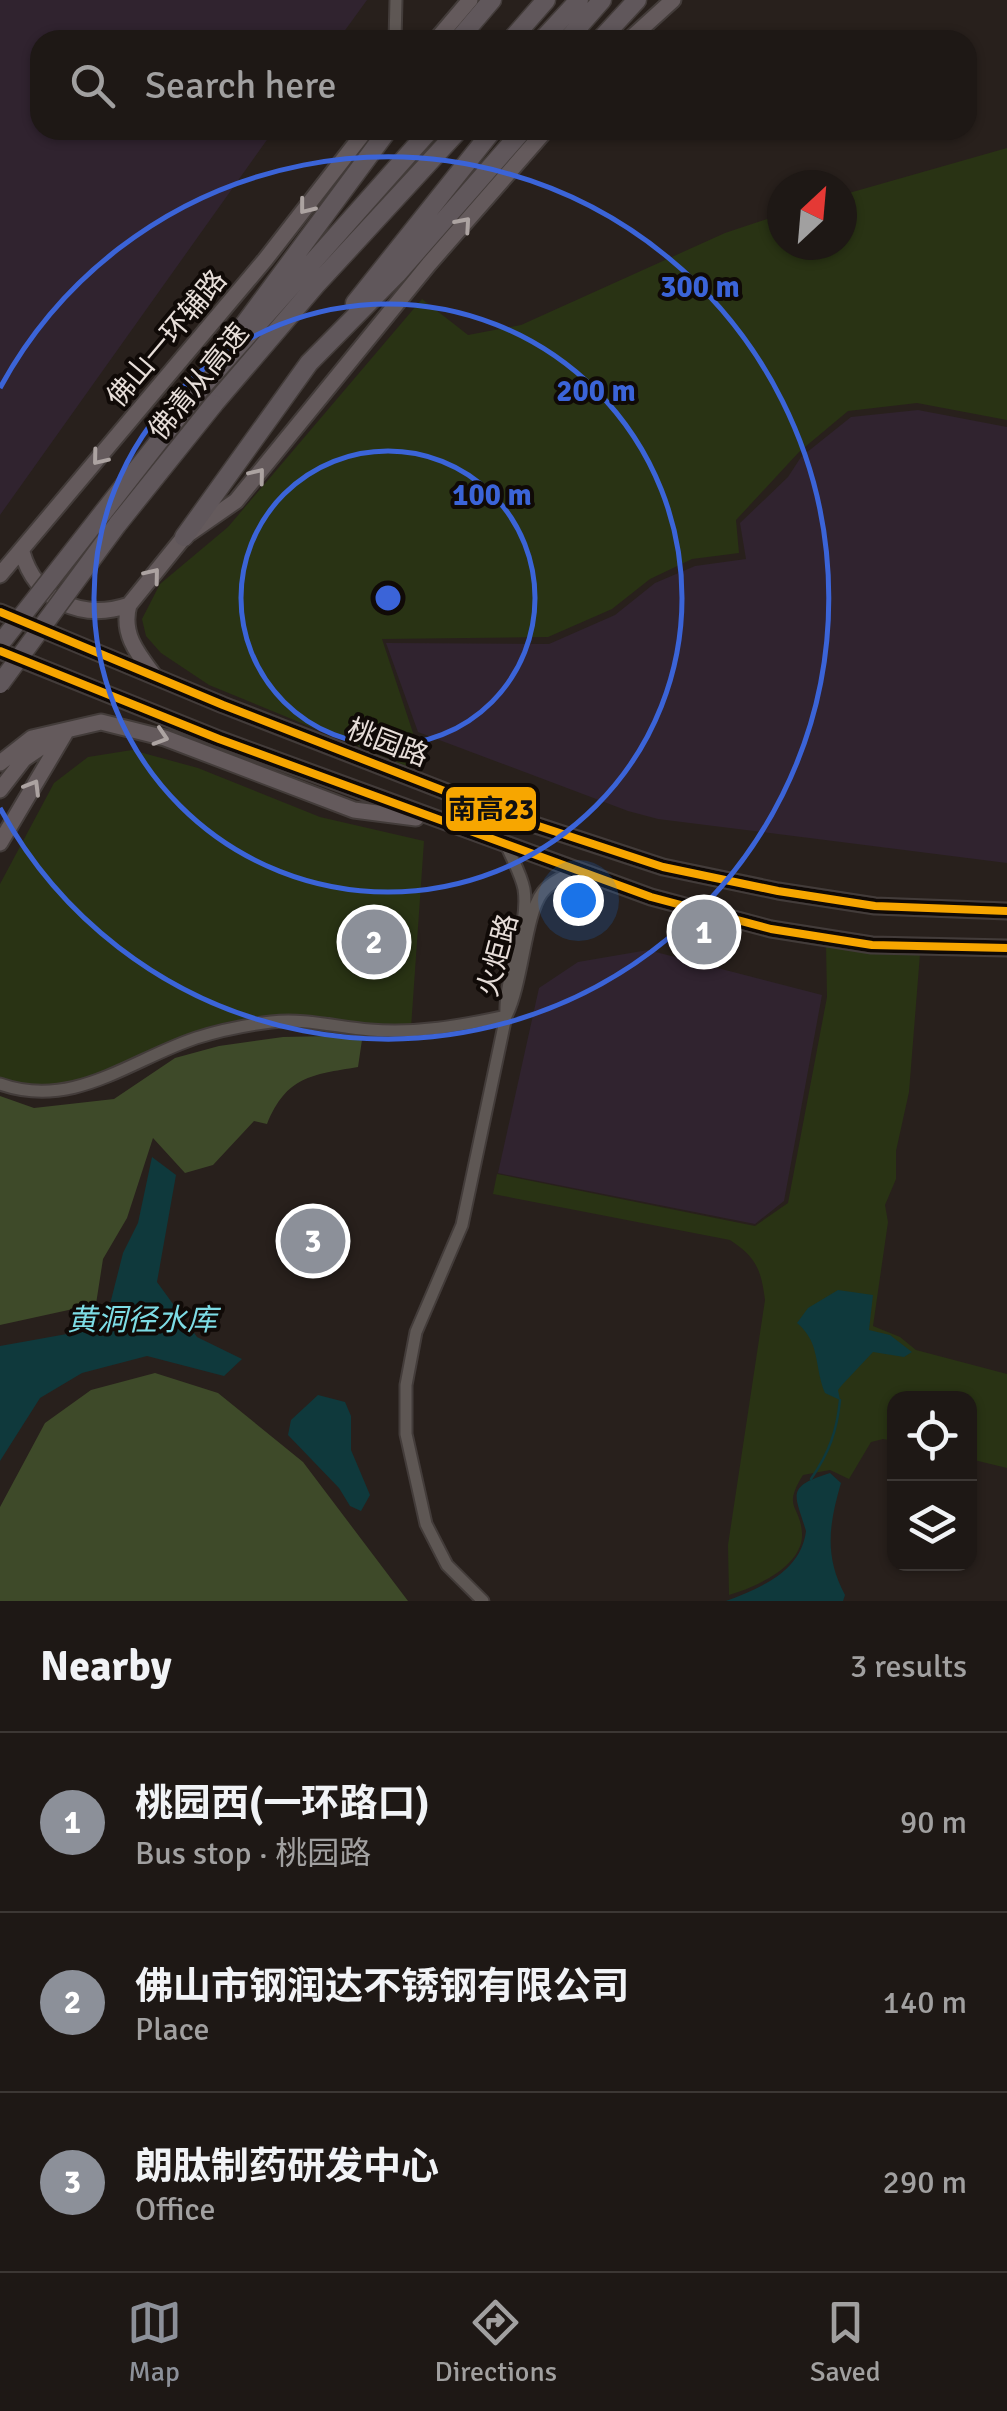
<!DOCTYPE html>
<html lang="en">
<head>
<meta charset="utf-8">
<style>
  :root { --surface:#1e1815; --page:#26211e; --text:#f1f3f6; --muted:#a1a0a0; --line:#3c3734; --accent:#8c9099 }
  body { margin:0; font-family:Signika,"Noto Sans SC",sans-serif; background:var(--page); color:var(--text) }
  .controls { position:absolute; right:30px; bottom:30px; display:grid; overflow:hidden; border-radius:20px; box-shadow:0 2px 8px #0004 }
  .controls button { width:90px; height:90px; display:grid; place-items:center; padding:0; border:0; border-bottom:2px solid var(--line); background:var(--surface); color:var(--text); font:50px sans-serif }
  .compass { position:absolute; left:767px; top:170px; width:90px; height:90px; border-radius:50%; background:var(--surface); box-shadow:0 2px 8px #0004; rotate:26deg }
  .you { position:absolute; left:578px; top:900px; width:35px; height:35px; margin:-25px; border:8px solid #fff; border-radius:50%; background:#1a73e8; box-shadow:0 0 0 15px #1a73e833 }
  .badge { display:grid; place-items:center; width:65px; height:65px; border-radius:50%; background:var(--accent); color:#fff; font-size:32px; font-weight:700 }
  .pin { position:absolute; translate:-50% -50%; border:5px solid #fff; box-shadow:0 2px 10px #0006 }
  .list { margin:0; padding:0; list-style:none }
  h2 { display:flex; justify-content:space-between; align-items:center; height:130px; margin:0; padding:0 40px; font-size:42px }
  h2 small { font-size:32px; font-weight:400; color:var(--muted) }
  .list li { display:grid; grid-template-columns:65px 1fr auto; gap:30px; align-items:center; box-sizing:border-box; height:180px; padding:0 40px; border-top:2px solid var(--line) }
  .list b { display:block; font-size:38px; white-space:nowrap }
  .list p { margin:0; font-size:32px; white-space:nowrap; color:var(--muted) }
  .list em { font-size:32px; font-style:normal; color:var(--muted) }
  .icon { flex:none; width:55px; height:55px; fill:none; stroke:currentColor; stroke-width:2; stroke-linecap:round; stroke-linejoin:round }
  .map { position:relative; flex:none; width:1007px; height:1601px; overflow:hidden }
  .search { position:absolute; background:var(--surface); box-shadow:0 2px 8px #0004; left:30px; right:30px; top:30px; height:110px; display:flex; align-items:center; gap:25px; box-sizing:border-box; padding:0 35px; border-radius:30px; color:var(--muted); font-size:38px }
  .sheet { height:670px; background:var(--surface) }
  nav { display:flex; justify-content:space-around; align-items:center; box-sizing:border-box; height:140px; border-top:2px solid var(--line); background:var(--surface); font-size:28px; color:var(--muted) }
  nav a { display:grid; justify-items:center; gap:5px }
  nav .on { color:var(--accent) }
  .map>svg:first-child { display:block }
</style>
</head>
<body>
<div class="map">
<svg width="1007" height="1601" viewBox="0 0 1007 1601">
  <rect width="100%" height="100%" fill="#28201c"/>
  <path fill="#30232f" d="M0,0h367l-29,40h-298v90h234l-274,385z
    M918,410l89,17v436l-349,-44 -30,-8 -210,-79 -32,-89 163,1 66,-29 40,-32 40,-17 51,-7 -6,-36 48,-46 13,-20 50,-40z
    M648,950l174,45 -38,206 -29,23 -257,-51 41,-185 39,-26z"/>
  <path fill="#293314" d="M1007,148v272l-90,-17 -69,8 -49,41 -63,68 3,33 -47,6 -42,20 -38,30 -64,28 -166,2 33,100 -4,29 -202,-83 -48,-32 -15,-17 -4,-17 18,-35 68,-57 194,-228 46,36 53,-10 204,-92 57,-19v31h60v-50z
    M132,750l66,18 122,49 104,24 -13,187c-62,-6 -131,-19 -192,-4 -73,17 -138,85 -219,57v-197l54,-101 34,-26z
    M826,944l94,10 -11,138 -13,59v28l-11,26 3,17 -15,104 27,11 16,13 91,24v94l-37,-9v-61h-76v43l-11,-2 -12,3 -22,37 -19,-9 -27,5c-21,34 -3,29 -1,58 2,33 -48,55 -73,62l-1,-50 37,-245c-4,-31 -9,-43 -35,-60l-237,-46 4,-20 258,52 33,-23 39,-206z"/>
  <path fill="#3e4a29" d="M331,1036l31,4 -4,27c-47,8 -71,9 -91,57l-13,-3 -41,44 -28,8 -32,-35 -26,80 -24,41 -7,45 -96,21v-229l34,12 80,-9 61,-41 44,-12 64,-9z
    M155,1373l63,20 85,69 105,139h-408v-94l45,-84 46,-33z"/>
  <path fill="#0f393c" d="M152,1157l24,18 -19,107 40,55 45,22 -18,17 -77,-20 -65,17 -42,25 -40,63v-115l78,-14 28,-12 17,-67 15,-30z
    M838,1290l35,5 -4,35 21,5 22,17 -8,5 -31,-5 -31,33 -4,5 2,10 -15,-7c-11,-26 -4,-50 -28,-70l11,-15z
    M318,1395l27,7 6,14v34l19,45 -9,16 -11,-5 -11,-18 -51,-53 3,-15z
    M830,1473l11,10c-12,41 -17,73 4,112l-2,6h-117c34,-13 75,-29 80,-70 -11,-37 -21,-44 24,-58z"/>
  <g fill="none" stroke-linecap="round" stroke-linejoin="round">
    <path stroke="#0f393c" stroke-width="2.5" d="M811,1479c18,-26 26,-48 29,-79"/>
    <defs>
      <path id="minor" d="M395,40l1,-40
        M506,844c6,15 15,30 18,45 6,39 -20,85 -18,127 17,-33 19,-101 36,-123 7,-10 23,-17 33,-23
        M0,1084c73,26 130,-24 196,-46 22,-7 51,-13 75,-16 33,-4 65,5 99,8 47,4 90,-4 136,-14l-44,209 -46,107 -10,53v49l20,90 21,41 36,36"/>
      <path id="major" d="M436,40l34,-40
        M629,40l44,-40
        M22,552c14,49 60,69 107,53
        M0,575l265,-315 101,-130
        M0,612l223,93 291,113 149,49 115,24 97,15 132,5
        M0,651l219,88 432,158 120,32 101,16 135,3
        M153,674c-16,-21 -32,-41 -24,-69l55,-68 52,-36 193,-237 117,-134
        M0,763l32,-25 69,-16 64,16 189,72 62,8
        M0,790l24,-31 35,-24
        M0,843l67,-113"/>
      <path id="highway" d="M458,40l34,-40
        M511,40l35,-40
        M542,40l37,-40
        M567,40l35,-40
        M600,40l37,-40
        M355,303l138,-173
        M240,330l148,-200
        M199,390l231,-260
        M214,404l102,-119 143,-155
        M184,537l125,-174 88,-89 126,-144"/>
    </defs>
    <use href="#minor" stroke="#433c3a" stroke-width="15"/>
    <use href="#major" stroke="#433c3a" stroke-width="19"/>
    <use href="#highway" stroke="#433c3a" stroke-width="21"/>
    <use href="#minor" stroke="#5e5754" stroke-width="11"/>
    <use href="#major" stroke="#645a5c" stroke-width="15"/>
    <use href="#highway" stroke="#60575b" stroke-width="18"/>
    <defs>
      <path id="highway-bridge" d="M0,644l199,-254
        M0,684l117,-159 97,-121"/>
    </defs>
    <use href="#highway-bridge" stroke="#433c3a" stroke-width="21" stroke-linecap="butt"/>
    <use href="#highway-bridge" stroke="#60575b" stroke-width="18"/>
    <defs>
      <path id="bus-1" d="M0,612l223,93 291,113 149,49 115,24 97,15 132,5
        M0,651l219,88 432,158 120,32 101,16 135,3"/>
    </defs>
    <use href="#bus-1" stroke="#100a07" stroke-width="15"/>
    <use href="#bus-1" stroke="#f7a600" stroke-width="8"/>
  </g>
  <defs><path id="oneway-chevron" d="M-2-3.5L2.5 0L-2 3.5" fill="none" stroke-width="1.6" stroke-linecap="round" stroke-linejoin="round" transform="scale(2.5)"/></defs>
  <g stroke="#aca3a1">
    <use href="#oneway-chevron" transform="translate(306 207) rotate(128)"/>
    <use href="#oneway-chevron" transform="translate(464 224) rotate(-49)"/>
    <use href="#oneway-chevron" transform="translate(99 458) rotate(129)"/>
    <use href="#oneway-chevron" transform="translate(258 475) rotate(-51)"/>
    <use href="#oneway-chevron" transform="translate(153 575) rotate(-51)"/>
    <use href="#oneway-chevron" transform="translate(161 737) rotate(18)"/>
    <use href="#oneway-chevron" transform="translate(33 787) rotate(-59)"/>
  </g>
  <g fill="none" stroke="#3b64d8" stroke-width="5">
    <circle cx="388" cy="598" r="147"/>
    <circle cx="388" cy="598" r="294"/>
    <path d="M0 388A441 441 0 1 1 0 808"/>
  </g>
  <g text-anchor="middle" stroke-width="8" stroke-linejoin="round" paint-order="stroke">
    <g font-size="28" fill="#e7ded9" stroke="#100a07">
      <text transform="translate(166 338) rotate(-50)" y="10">佛山一环辅路</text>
      <text transform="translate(198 381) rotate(-51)" y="10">佛清从高速</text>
      <text transform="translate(388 742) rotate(21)" y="10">桃园路</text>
      <text transform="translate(497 955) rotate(-75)" y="10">火炬路</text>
    </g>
    <g font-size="30" font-style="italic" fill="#7ddce5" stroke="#100a07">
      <text x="142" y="1330">黄洞径水库</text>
    </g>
  </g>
  <circle cx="388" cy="598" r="15" fill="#3b64d8" stroke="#100a07" stroke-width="5"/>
  <g font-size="30" text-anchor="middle" font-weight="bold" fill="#3b64d8" stroke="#100a07" stroke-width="8" stroke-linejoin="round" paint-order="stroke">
    <text x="700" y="297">300 m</text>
    <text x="596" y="401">200 m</text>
    <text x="492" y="505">100 m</text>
  </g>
  <rect stroke="#100a07" stroke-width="4" x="444" y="785" width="94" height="48" rx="10" fill="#f7a600"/>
  <g font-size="28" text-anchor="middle" font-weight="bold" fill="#111">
    <text x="491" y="819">南高23</text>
  </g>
</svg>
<div class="controls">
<button><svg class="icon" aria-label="locate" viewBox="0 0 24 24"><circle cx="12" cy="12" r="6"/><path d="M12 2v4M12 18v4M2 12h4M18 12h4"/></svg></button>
<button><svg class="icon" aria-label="layers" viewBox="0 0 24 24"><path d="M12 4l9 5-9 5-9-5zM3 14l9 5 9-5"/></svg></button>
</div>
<svg class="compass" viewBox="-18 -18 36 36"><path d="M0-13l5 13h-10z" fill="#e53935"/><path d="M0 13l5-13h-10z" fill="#a1a0a0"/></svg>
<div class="you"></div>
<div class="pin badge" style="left:704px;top:932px">1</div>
<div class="pin badge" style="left:374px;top:942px">2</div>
<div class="pin badge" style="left:313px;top:1241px">3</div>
<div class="search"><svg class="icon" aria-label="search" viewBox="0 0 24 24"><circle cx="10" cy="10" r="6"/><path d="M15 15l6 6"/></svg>Search here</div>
</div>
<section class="sheet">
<h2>Nearby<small>3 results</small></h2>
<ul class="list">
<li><span class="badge">1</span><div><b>桃园西(一环路口)</b><p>Bus stop · 桃园路</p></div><em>90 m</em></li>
<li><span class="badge">2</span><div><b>佛山市钢润达不锈钢有限公司</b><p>Place</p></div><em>140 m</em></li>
<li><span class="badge">3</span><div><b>朗肽制药研发中心</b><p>Office</p></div><em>290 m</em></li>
</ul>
</section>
<nav>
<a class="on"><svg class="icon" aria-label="map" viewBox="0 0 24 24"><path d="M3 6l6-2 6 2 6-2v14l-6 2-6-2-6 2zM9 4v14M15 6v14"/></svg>Map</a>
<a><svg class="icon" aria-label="directions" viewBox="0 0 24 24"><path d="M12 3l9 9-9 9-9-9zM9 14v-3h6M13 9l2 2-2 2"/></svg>Directions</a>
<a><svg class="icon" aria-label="saved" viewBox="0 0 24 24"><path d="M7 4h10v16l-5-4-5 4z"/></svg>Saved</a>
</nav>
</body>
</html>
